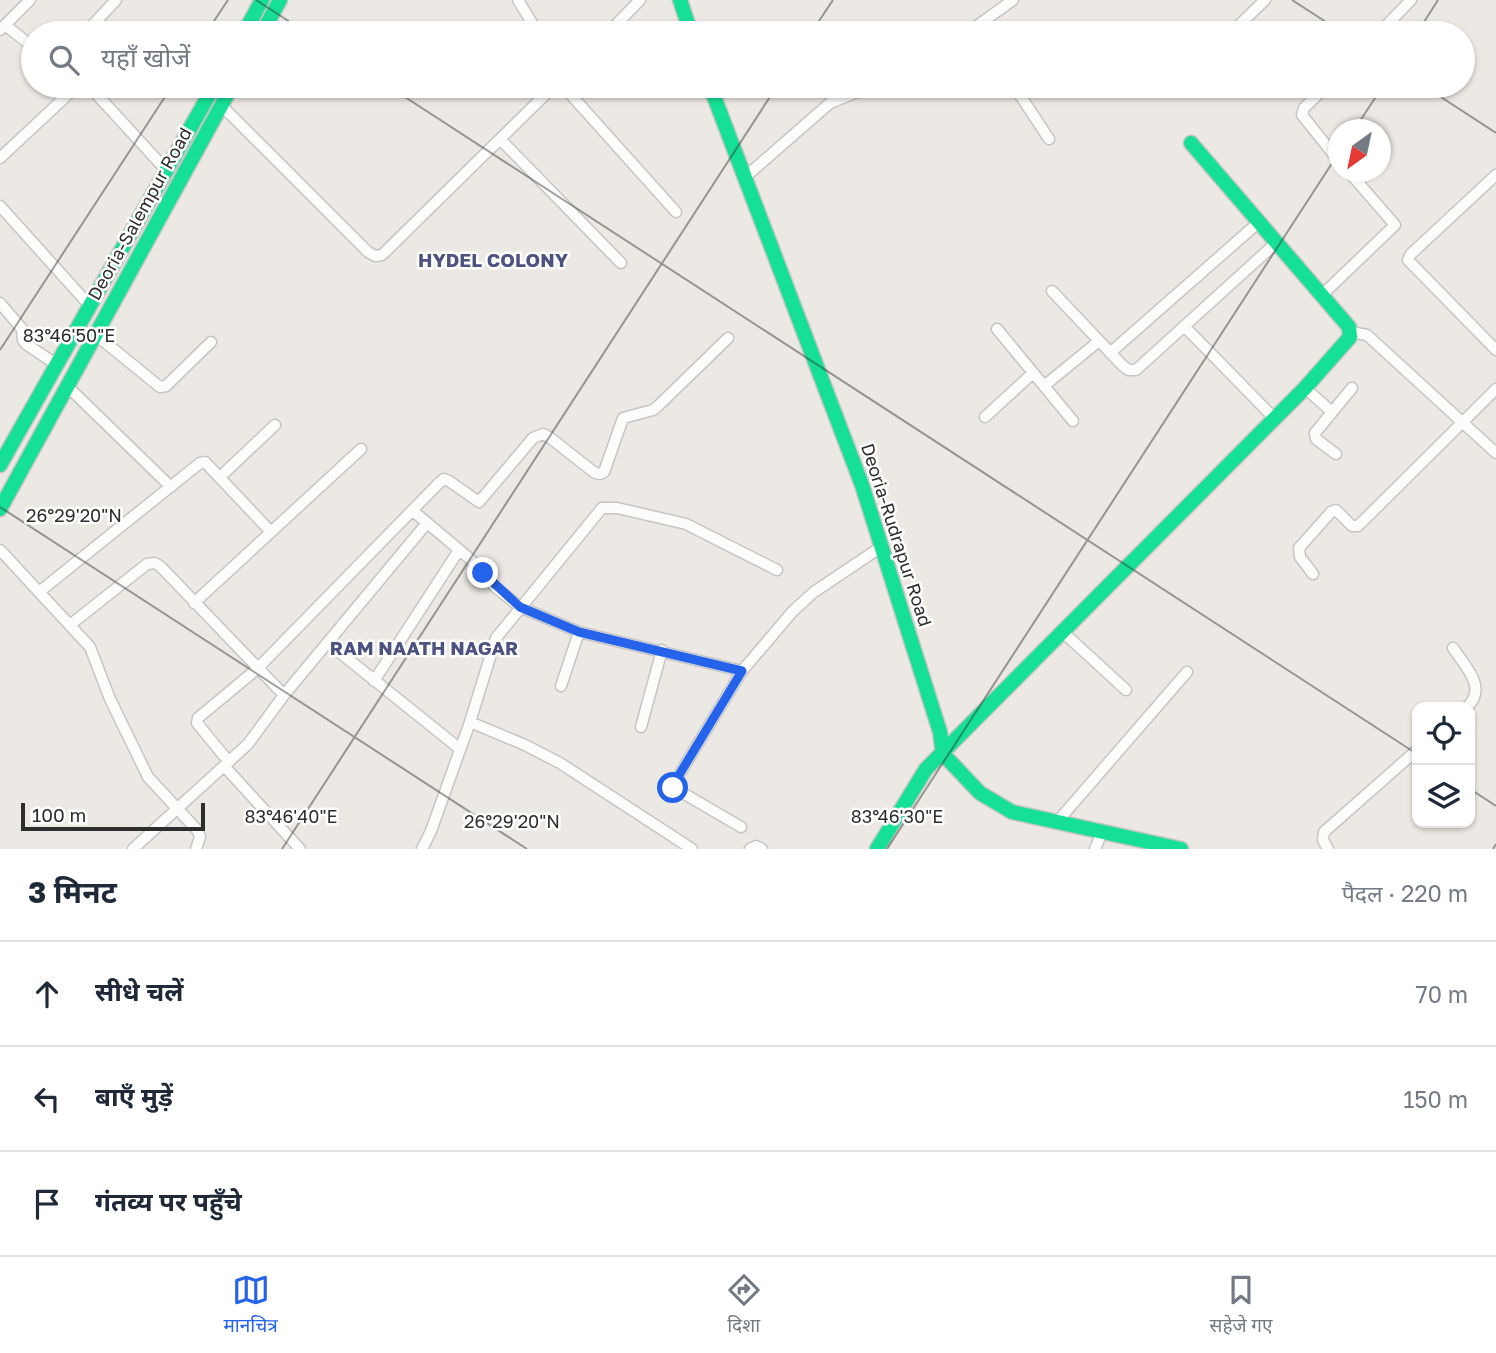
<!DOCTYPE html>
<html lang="hi">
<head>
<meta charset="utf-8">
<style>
  :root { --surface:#fff; --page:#f2f2f3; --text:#1f2937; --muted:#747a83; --line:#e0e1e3; --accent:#2563eb }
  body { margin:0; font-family:"Golos Text","Noto Sans Devanagari",sans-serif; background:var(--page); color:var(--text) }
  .controls { position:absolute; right:21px; bottom:21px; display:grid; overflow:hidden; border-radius:14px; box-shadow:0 2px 5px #0004 }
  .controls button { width:63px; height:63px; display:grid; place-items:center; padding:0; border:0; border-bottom:2px solid var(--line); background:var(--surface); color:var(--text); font:35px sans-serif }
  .compass { position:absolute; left:1328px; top:119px; width:63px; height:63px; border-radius:50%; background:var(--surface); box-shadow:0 2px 5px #0004; rotate:213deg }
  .scale { position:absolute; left:21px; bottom:18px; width:184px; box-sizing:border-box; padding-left:7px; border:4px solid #2e2e2e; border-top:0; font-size:19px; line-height:24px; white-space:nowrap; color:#2e2e2e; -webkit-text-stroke:5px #fff; paint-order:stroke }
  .stop { position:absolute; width:21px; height:21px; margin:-16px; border:5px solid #2563eb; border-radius:50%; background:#fff }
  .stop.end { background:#2563eb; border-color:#fff; box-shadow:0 2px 7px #0008 }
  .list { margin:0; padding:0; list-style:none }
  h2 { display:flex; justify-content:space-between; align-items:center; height:91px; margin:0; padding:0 28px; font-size:30px }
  h2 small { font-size:23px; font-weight:400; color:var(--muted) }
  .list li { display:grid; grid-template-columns:46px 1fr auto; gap:21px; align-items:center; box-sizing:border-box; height:105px; padding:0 28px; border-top:2px solid var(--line) }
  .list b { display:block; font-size:26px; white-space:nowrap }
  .list em { font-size:23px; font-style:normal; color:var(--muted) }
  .icon { flex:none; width:38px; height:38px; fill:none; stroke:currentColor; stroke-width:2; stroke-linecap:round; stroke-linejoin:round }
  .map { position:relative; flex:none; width:1496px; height:849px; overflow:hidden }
  .search { position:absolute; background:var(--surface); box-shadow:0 2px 5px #0004; left:21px; right:21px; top:21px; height:77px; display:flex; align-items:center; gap:18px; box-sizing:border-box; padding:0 24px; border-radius:38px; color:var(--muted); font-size:26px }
  .sheet { height:406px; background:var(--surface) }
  nav { display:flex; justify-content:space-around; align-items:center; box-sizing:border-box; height:98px; border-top:2px solid var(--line); background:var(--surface); font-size:19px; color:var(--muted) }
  nav a { display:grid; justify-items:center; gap:4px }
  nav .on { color:var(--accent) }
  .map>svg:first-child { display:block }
</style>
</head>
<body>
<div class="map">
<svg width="1496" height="849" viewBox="0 0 1496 849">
  <rect width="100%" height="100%" fill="#ece9e4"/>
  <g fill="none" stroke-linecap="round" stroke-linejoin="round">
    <defs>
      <path id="street" d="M518,0l20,33
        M5,25l28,22
        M0,30l30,-30
        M85,33l31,-33
        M608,33l32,-33
        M967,33l46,-33
        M1231,33l34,-33
        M1379,33l32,-33
        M89,86l78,85
        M563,86l113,126
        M1014,86l35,53
        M1327,86l-23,22 -2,7 36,45
        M222,106l146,146 7,4 7,-1 172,-169
        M500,139l121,124
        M0,158l77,-72
        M1496,175l-85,79 -3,6 88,90
        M744,178l86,-75 27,-11 36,-6
        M0,206l90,100
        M1052,291l71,75 6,4h7l141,-128
        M1322,295l73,-70 -46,-53
        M0,303l22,26 1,11 3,4 31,21
        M1184,326l91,93
        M997,329l76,92
        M1351,332l16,3 129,118
        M96,335l64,52 6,-1 45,-44
        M1110,353l149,-131
        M67,386l104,101
        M1044,386l55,-45
        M1305,388l27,24
        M985,417l48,-44
        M1336,454l-20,-15 -1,-6 37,-45
        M221,476l54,-51
        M413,511l56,47 25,28 26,21 59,25 163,39 51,-60 21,-19 67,-45
        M0,550l90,97 20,52 38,78 50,54 2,6 -4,12
        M1313,574l-13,-17 -1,-9 32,-36 5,-2 16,16h6l138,-137
        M39,592l161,-129 5,-1 66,70
        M194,603l167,-154
        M70,625l77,-61 8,-1 5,3 124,129
        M1064,633l62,57
        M328,643l132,106
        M1453,648c12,18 35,40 14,59
        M374,681l85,-131
        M561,686l18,-54
        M470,722l55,23 35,18 132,86
        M641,727l21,-77
        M229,762l-32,-39 1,-5 60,-50 181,-185 5,-4 5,2 30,21 54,-64 10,-4 6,3 46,36 5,1 4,-2 19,-54 30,-8 5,-4 70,-68
        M225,767l75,82
        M1057,822l130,-150
        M741,827l-65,-38 -3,-4 69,-114
        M133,849l115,-105 36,-49 143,-172
        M422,849l9,-18 39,-109 26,-84 106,-130h15l69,16 91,46
        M750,849l6,-3 6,3
        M1095,849l7,-17
        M1328,849l-5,-9 1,-8 93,-82"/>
      <path id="fast" d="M680,0l11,33
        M244,33l18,-33
        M262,33l18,-33
        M710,86l152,399 78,247 3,22 37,39 32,19 169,37
        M0,465l214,-379
        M0,509l232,-423
        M877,849l49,-80 379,-381 45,-51 -1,-10 -158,-184"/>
    </defs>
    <use href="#street" stroke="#c5c5c5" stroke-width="13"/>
    <use href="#fast" stroke="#c5c5c5" stroke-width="17"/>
    <use href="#street" stroke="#fcfcfb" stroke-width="10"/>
    <use href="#fast" stroke="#16e098" stroke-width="14"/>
  </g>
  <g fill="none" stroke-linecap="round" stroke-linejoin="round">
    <path stroke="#2563eb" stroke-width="9" d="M483,573l37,34 59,25 163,39 -69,114v3"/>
  </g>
  <path fill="none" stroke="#2e2e2e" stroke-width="2" stroke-opacity="0.45" d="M256,0l51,33M1292,0l51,33M206,33l22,-33M811,33l22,-33M1417,33l21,-33M388,86l1029,668M1424,86l72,47M1354,130l29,-44M0,350l172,-264M0,507l527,342M1470,789l26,17M282,849l495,-763M887,849l451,-695M1493,849l3,-5"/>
  <g text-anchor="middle" stroke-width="5" stroke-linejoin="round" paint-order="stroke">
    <g font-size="18" fill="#2e2e2e" stroke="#fff">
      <text transform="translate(140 214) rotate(-61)" y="6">Deoria-Salempur Road</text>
      <text transform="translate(896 535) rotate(72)" y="6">Deoria-Rudrapur Road</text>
    </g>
    <g font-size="19" font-weight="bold" fill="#4c5381" stroke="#fff">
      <text x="493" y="267">HYDEL COLONY</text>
      <text x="424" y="655">RAM NAATH NAGAR</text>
    </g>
  </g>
  <g font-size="18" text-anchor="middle" fill="#2e2e2e" stroke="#fff" stroke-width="5" stroke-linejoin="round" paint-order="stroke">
    <text x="69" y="342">83°46'50"E</text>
    <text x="74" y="522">26°29'20"N</text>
    <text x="291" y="823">83°46'40"E</text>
    <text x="897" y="823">83°46'30"E</text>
    <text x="512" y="828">26°29'20"N</text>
  </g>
</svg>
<div class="controls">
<button><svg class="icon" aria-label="locate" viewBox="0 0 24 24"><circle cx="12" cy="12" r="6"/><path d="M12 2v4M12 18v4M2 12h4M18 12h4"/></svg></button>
<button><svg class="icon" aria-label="layers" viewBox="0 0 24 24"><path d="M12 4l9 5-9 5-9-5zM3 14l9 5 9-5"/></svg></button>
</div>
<svg class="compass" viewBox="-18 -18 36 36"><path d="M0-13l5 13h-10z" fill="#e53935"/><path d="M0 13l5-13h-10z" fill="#747a83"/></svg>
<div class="scale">100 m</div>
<div class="stop" style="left:673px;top:788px"></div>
<div class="stop end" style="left:483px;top:573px"></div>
<div class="search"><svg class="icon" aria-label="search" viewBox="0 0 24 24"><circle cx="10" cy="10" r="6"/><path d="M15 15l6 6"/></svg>यहाँ खोजें</div>
</div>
<section class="sheet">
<h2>3 मिनट<small>पैदल · 220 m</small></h2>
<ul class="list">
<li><svg class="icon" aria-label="ahead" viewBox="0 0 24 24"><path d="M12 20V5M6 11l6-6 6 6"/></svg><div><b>सीधे चलें</b></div><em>70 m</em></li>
<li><svg class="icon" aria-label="left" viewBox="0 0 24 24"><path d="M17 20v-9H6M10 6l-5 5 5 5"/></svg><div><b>बाएँ मुड़ें</b></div><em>150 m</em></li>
<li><svg class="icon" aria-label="arrive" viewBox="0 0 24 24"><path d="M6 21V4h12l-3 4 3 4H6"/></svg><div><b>गंतव्य पर पहुँचे</b></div></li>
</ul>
</section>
<nav>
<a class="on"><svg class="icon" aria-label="map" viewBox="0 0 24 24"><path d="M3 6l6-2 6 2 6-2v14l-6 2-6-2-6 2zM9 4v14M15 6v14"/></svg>मानचित्र</a>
<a><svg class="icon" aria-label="directions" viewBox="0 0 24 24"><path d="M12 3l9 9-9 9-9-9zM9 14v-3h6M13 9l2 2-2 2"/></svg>दिशा</a>
<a><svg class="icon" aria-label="saved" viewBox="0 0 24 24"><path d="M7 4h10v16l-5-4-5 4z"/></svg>सहेजे गए</a>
</nav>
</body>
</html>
